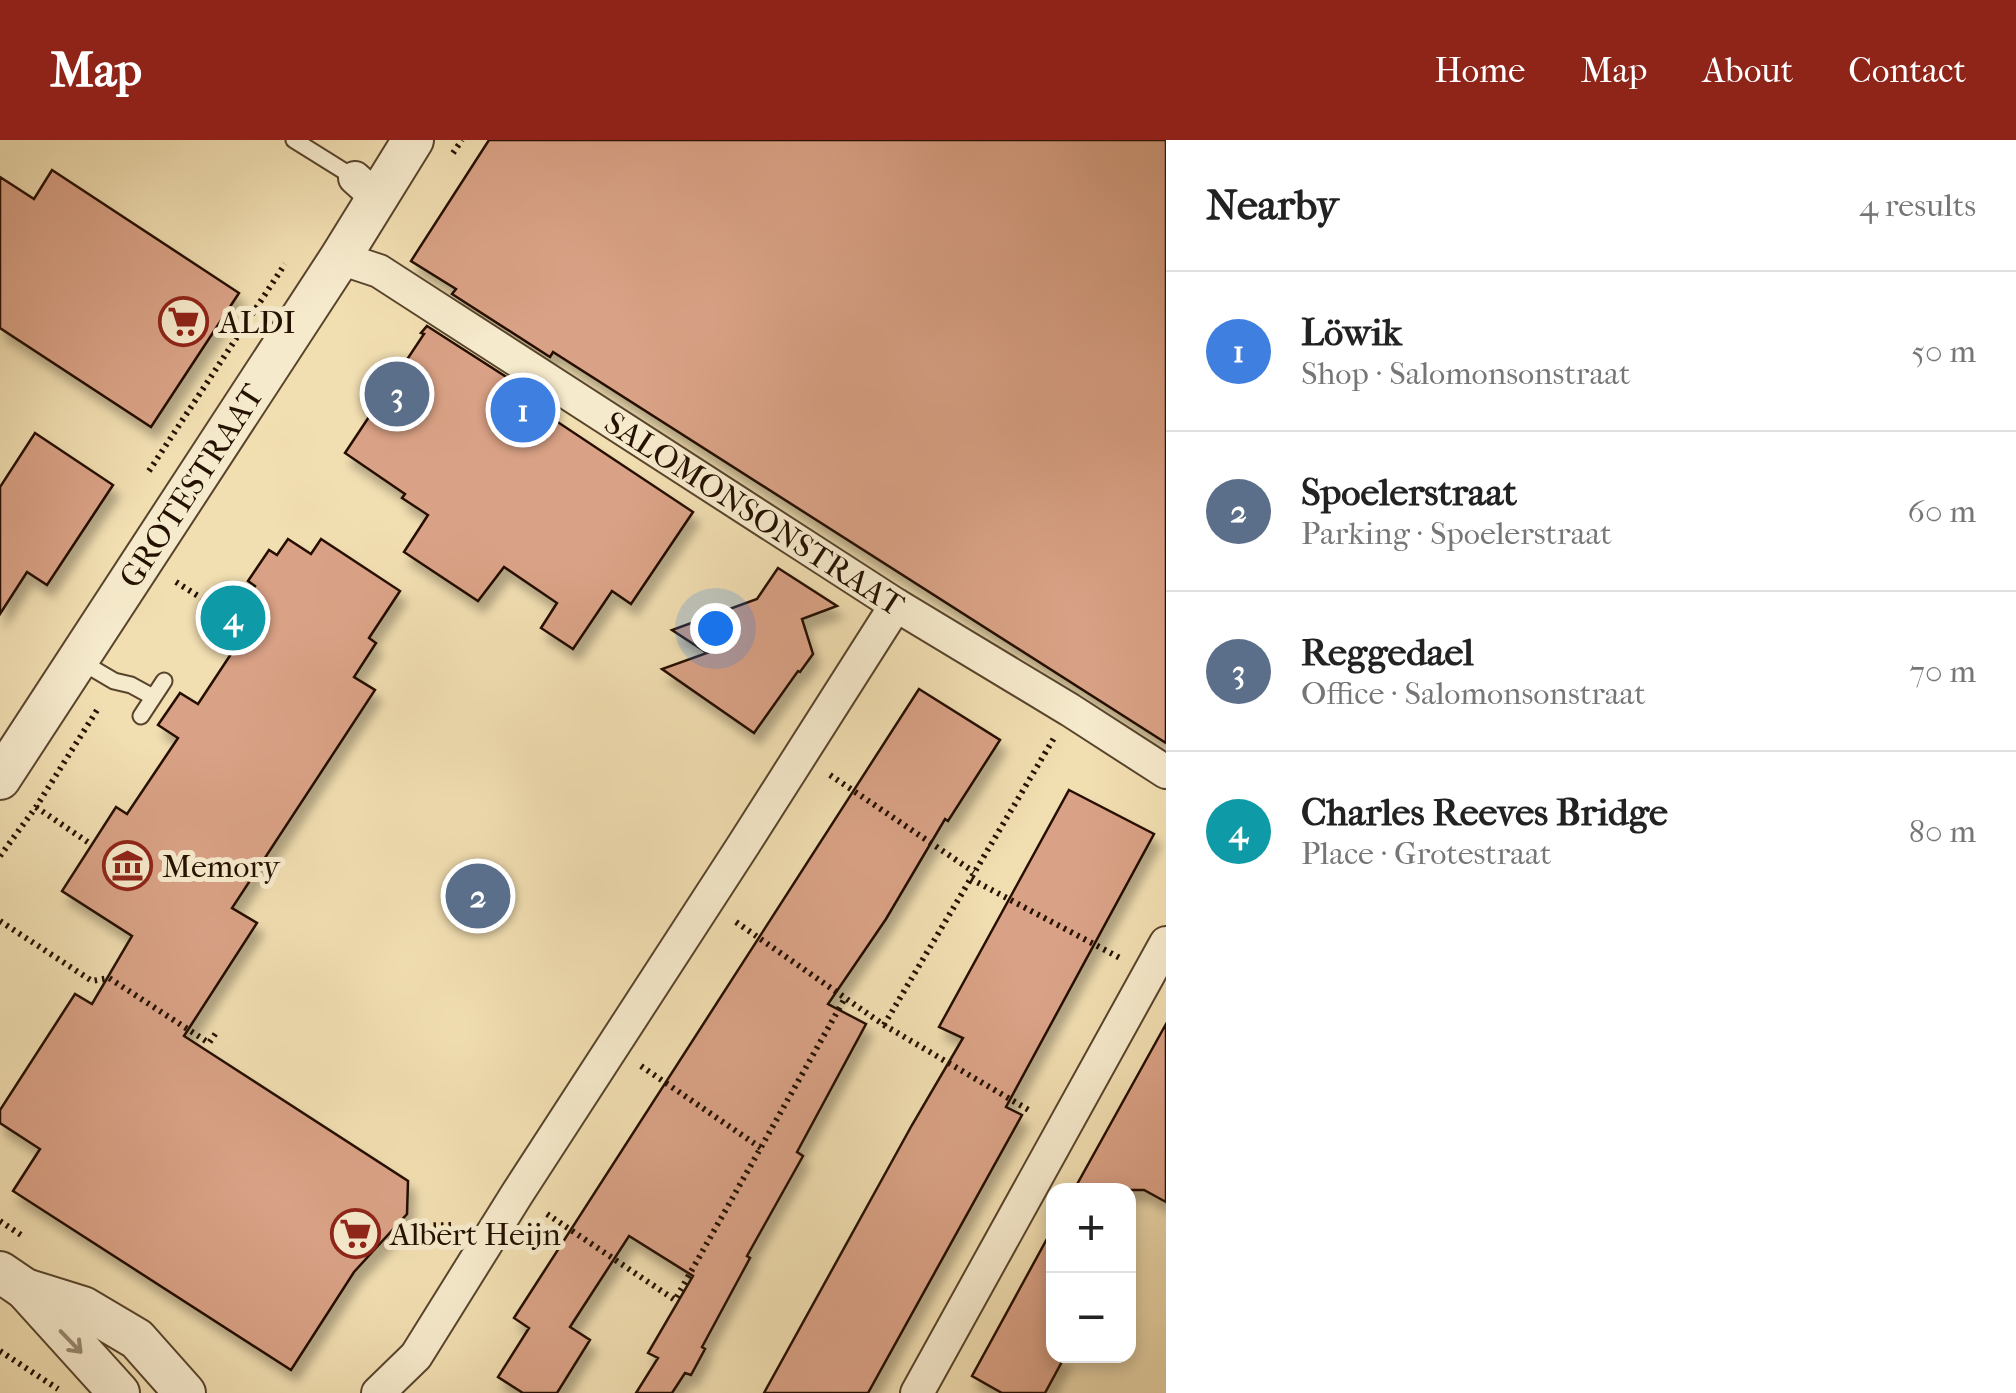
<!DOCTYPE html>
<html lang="en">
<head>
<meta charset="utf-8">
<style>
  :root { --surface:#fff; --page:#f6f6f6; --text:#222; --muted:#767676; --line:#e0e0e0; --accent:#8f2418 }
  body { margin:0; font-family:"IM FELL French Canon",serif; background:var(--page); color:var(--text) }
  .controls { position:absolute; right:30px; bottom:30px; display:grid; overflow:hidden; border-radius:20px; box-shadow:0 5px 15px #0003 }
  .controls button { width:90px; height:90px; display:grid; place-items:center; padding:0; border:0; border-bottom:2px solid var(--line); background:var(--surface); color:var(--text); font:50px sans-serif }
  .you { position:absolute; left:715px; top:488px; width:35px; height:35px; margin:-25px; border:8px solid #fff; border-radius:50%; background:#1a73e8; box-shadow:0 0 0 15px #1a73e833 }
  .badge { display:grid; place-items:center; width:65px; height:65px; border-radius:50%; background:var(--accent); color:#fff; font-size:32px; font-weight:700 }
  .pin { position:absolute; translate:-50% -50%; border:5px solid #fff; box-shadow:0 2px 10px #0006 }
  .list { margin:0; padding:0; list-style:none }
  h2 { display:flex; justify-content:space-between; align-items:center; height:130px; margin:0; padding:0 40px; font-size:42px }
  h2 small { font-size:32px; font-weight:400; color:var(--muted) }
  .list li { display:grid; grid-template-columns:65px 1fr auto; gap:30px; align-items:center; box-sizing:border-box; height:160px; padding:0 40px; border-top:2px solid var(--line) }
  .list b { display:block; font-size:38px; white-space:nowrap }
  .list p { margin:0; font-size:32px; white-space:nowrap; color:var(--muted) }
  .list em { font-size:32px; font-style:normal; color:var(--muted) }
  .map { position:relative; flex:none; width:1166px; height:1253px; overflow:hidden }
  header { display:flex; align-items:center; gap:60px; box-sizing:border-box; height:140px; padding:0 50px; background:var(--accent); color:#fff }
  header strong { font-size:48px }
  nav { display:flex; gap:55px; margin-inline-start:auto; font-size:35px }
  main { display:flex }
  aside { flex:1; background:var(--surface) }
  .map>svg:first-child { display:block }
</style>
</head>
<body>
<header>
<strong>Map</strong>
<nav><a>Home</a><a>Map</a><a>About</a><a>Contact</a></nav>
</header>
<main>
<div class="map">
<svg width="1166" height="1253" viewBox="0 0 1166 1253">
  <defs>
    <filter id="shadow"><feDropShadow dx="6" dy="11" stdDeviation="5" flood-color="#0004"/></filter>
  </defs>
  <rect width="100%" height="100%" fill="#f1deb1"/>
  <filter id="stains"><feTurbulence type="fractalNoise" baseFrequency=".002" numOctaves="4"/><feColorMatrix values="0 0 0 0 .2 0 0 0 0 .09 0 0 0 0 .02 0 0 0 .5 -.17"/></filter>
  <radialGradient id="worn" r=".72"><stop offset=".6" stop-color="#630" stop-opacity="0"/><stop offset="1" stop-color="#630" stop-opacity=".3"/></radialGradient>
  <path fill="#d9a185" stroke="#251100" stroke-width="2.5" filter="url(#shadow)" d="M489,0h677v603l-613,-391 -3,5 -98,-63 4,-5 -45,-28z
    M52,30l187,123 -88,134 -151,-99v-151l34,22z
    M427,186l101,65 -5,8 170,113 -62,92 -19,-13 -39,58 -32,-21 16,-25 -53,-36 -26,34 -74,-49 24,-37 -26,-17 3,-4 -60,-41 79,-119 -3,-1z
    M35,293l78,52 -66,100 -20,-13 -27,42v-127z
    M288,399l23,15 10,-15 79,52 -31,47 7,5 -22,34 21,13 -143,218 25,15 -73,113 224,145 -1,33 -53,58 -63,98 -278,-179 27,-42 -40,-26v-13l75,-116 17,10 40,-68 -70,-45 54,-84 11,7 51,-76 -20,-13 22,-32 18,11 66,-100 -14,-10 5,-8 -7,-5 21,-31 8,5z
    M778,428l59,38 -35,13 11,35 -13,18 -2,-1 -44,62 -92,-64 45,-16 -35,-23 85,-31z
    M919,549l81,51 -52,81 -3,-2 -59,100 -58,85 38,20 -69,128 6,4 -56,100 3,2 -48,89 3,2 -14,26 -6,-2 -13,20h-36l22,-35 -10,-5 45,-77 -64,-40 -59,91 20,13 -33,53h-34l-25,-16 31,-49 -15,-10z
    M1069,650l85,44 -148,273 16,8 -154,278h-104l148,-268 51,-87 -24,-11z
    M1166,884v178l-22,-12h-42l-5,-2h-22z
    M1054,1086v130h11l-20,37h-43l-30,-17z"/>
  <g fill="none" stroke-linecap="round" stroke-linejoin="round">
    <defs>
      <path id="service" d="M294,0l61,38
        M80,521l34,20 17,4 22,12
        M141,576l23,-35"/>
      <g id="minor">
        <path d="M355,38l21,19"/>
        <path id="s1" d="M340,118l39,13 517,334 174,105 96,62"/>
        <path d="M378,1253l38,-37 101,-162 227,-350 152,-239"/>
        <path d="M917,1253l249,-450"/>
      </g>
      <g id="tertiary">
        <path id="s2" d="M0,639l340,-521 73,-118"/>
        <path d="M0,1132l25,17 94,104"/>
        <path d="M25,1149l58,18 54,32 48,54"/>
      </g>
    </defs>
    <use href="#service" stroke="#58442c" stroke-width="19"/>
    <use href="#minor" stroke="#58442c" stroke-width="36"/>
    <use href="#tertiary" stroke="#58442c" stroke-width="44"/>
    <path stroke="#251100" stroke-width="6" stroke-dasharray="2.5 5" stroke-linecap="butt" d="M453,13l9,-13
      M149,331l136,-207
      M176,442l49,31
      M830,635l144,97
      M36,667l56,38
      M0,716l36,-49 63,-100
      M971,739l149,79
      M0,781l92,60 17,-3 100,65 9,-13
      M736,782l148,103 148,87
      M884,885l170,-287
      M641,926l120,82
      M547,1074l128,86 170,-302
      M0,1081l21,14
      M396,1086l57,-1
      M0,1211l58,38"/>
    <use href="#service" stroke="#f6eacc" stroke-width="15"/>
    <use href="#minor" stroke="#f6eacc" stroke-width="32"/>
    <use href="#tertiary" stroke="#f6eacc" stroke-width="40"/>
  </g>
  <defs><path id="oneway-shaft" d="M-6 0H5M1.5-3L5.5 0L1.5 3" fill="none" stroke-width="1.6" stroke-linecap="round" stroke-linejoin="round" transform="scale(2.5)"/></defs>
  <use stroke="#988870" href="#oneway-shaft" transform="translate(71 1202) rotate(46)"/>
  <defs>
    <symbol id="supermarket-ring" viewBox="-11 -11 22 22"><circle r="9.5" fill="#f6eacc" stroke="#8f2418" stroke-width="1.5"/><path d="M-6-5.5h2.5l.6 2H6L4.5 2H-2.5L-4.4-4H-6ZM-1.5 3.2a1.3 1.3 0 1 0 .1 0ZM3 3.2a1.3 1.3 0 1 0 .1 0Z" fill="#8f2418"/></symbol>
    <symbol id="museum-ring" viewBox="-11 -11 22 22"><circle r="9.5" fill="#f6eacc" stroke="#8f2418" stroke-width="1.5"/><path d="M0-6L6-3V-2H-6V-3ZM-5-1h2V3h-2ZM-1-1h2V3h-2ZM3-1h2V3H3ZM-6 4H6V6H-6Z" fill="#8f2418"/></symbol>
  </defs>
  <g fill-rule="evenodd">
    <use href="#supermarket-ring" x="156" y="154" width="55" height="55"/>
    <use href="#museum-ring" x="100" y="698" width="55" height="55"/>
    <use href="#supermarket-ring" x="328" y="1066" width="55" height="55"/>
  </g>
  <g text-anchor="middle" stroke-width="10" stroke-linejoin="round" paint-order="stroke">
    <g font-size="32" fill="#251100" stroke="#f6eacc" text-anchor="start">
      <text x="219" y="193">ALDI</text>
      <text x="162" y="737">Memory</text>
      <text x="390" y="1105">Albert Heijn</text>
    </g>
    <g font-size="32" fill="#251100" stroke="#f6eacc">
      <text dy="11" stroke="none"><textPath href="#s2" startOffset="350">GROTESTRAAT</textPath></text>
      <text dy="11" stroke="none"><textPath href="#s1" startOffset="488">SALOMONSONSTRAAT</textPath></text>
    </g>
  </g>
  <rect width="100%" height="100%" filter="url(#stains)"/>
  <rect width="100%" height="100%" fill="url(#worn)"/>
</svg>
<div class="controls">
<button>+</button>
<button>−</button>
</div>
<div class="you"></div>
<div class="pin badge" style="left:523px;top:270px;background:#3f7fe0">1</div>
<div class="pin badge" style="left:478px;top:756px;background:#5c6f8a">2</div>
<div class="pin badge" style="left:397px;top:254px;background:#5c6f8a">3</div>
<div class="pin badge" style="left:233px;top:478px;background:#0f9aa8">4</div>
</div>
<aside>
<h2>Nearby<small>4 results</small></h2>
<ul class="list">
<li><span class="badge" style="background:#3f7fe0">1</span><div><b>Löwik</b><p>Shop · Salomonsonstraat</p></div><em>50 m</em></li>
<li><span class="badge" style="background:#5c6f8a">2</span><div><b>Spoelerstraat</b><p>Parking · Spoelerstraat</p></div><em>60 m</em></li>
<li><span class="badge" style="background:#5c6f8a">3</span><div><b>Reggedael</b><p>Office · Salomonsonstraat</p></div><em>70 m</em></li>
<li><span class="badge" style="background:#0f9aa8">4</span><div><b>Charles Reeves Bridge</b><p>Place · Grotestraat</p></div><em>80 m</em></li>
</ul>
</aside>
</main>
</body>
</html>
